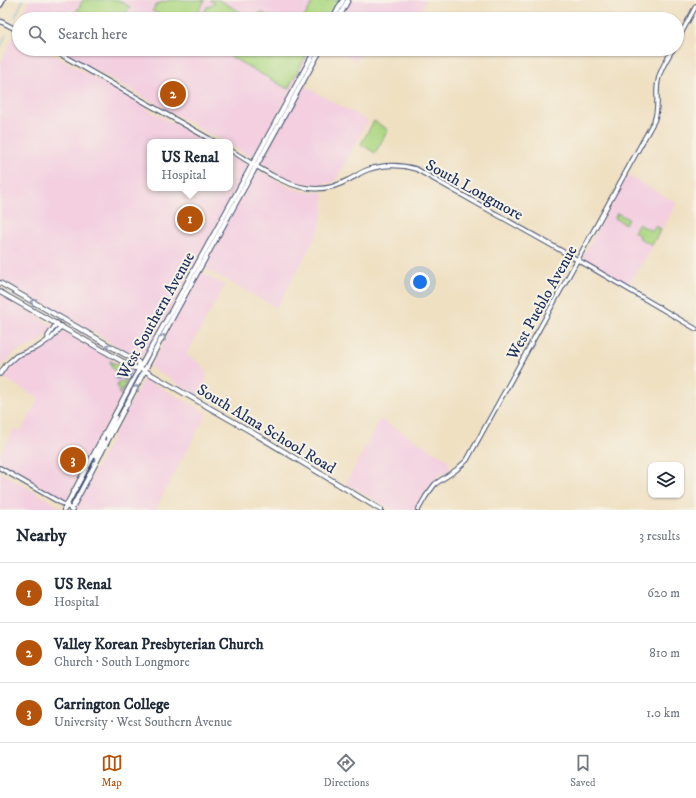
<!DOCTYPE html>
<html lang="en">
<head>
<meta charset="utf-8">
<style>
  :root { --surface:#fff; --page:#f6f6f7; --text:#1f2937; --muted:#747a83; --line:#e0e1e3; --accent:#b45309 }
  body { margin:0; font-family:"IM FELL DW Pica",serif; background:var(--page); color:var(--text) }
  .controls { position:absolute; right:12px; bottom:12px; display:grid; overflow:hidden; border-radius:8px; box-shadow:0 1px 3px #0004 }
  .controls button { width:36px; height:36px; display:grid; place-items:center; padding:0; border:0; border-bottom:1px solid var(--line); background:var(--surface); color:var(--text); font:20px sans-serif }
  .you { position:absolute; left:420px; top:282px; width:14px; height:14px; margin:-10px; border:3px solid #fff; border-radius:50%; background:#1a73e8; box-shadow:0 0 0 6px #1a73e833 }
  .badge { display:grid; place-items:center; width:26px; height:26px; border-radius:50%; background:var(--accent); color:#fff; font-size:13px; font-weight:700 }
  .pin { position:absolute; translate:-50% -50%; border:2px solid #fff; box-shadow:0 1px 4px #0006 }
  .popup { position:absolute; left:147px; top:139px; width:86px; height:52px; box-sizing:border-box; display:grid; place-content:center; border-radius:8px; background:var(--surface); filter:drop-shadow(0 1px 3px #0005); font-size:13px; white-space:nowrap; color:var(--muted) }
  .popup b { font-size:15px; color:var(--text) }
  .popup::after { content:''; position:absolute; left:50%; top:100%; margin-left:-8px; border:8px solid transparent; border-top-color:var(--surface) }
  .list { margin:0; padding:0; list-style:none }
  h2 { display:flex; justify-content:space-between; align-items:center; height:52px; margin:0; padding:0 16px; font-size:17px }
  h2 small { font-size:13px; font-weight:400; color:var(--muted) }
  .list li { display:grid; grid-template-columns:26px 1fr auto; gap:12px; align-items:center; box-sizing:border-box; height:60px; padding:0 16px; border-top:1px solid var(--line) }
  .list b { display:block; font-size:15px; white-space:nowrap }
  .list p { margin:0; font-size:13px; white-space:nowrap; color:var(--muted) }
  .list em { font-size:13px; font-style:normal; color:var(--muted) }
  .icon { flex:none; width:22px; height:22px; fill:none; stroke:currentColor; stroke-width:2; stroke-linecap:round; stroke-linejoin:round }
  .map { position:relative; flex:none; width:696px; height:510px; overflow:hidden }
  .search { position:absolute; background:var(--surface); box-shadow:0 1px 3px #0004; left:12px; right:12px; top:12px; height:44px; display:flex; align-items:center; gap:10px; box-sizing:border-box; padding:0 14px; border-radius:22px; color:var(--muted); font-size:15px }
  .sheet { height:232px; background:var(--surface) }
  nav { display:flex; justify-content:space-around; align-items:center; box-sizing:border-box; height:56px; border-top:1px solid var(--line); background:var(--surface); font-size:11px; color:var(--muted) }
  nav a { display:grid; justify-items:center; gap:2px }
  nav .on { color:var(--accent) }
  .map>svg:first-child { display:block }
</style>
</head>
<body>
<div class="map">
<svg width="696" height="510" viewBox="0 0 696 510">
  <rect width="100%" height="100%" fill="#f7f3e8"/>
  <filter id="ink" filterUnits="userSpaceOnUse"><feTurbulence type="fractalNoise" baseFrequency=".025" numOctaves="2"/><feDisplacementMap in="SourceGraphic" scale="8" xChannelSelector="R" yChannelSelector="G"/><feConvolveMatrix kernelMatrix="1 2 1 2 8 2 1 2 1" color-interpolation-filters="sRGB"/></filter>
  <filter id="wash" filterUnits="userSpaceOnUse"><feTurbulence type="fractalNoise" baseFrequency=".012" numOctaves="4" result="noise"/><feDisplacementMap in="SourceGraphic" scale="16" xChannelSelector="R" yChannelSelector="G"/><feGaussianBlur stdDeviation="0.9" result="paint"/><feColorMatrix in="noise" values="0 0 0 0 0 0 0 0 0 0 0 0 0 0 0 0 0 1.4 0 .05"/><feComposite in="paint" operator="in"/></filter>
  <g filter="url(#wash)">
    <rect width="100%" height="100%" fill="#efe0c2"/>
    <path fill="#f3cfe0" d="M29,0h313l-11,19h-311z
      M349,0h77l-10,19h-22l-11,-6 -3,6h-41z
      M15,33l4,2v14h24l96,54 13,9 56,30h-58v46h80v-33l19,11 -91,167 -17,26h-3l-47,-29 -33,-17 -58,-33v-216z
      M58,49h257l-62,108 -2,1 -21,-13v-3h-5l-23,-12 -10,-7 -22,-11z
      M334,49h29l-7,12z
      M303,85l65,36 -33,61 -17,3 -20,-2 -17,-7 -20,-13z
      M257,171h3l31,17 15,4h18l-1,22 -6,20 -40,74 -73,-40 -1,-3 33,-60z
      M627,175l50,28 -30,53 -19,30 -45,-26 -1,-2z
      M200,272l2,1 23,12 -39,70 15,9 5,8v12l-6,13 -48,-29 -2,-3 11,-18 14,-30z
      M0,294l51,30 2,3 -7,9 -7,6 -24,11 -15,14z
      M60,331h3l9,5 60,35 2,2 -23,44 -11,17 -2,8 -10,14 -1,7 -20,36 -2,1 -65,-37v-8l15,-27 6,3 18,-33 -37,-21 7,-10 7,-7 30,-15 7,-5z
      M144,378l5,1 7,6 51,28 -52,97h-77l-2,-4z
      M380,419l67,40 4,12 -11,4 -6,6 -9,11 -10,18h-23l-46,-27z
      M0,472l59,34 2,1v3h-61z"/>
    <path fill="#add883" stroke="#648470" d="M83,0h35l12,7 -8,12h-48l-1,-1z
      M170,0h35l-11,19h-28l-14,-8 5,-7z
      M210,0h9l34,19h-58l4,-7 4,2 4,-7 8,-4z
      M314,0h25l-11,19h-25z
      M260,13h3l11,6h-18z
      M217,49l14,1 1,-1h31l-9,5 10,-5h46l-22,40z
      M374,121l14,9 -13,23 -14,-9z
      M617,213l11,6 -3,5 -10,-6z
      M638,224l14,7 3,-5 6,3 -9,16 -14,-8 1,-2 -5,-3z
      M110,361l15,8 -7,4 -6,-5z
      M125,379h2v2l-7,14 -3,-9 2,-5 4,1z"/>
    <path fill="#68b2e0" stroke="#42709f" d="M128,371l2,2 -1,4 -13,2 -1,-1 1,-3z"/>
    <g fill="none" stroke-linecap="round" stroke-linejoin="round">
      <path stroke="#68b2e0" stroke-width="1" d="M15,17l8,-17
        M0,48l6,-13"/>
    </g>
  </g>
  <g filter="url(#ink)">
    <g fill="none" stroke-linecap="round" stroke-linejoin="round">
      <defs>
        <path id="tertiary" d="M0,21l19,10
          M677,41l19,-35
          M51,49l164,93
          M230,150c22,13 52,35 77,38 14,2 29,-1 41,-8 7,-3 13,-8 19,-10 17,-6 32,-6 49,-1l176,99 104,61
          M48,340v-4l9,-13
          M0,374l6,-9 10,-9 22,-9 10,-7 3,-1 11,-13
          M0,468l73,42
          M418,510l8,-14 9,-12 21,-14 11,-10 187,-339c6,-14 1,-26 4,-40 2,-12 9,-22 15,-32"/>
        <path id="secondary" d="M333,19l10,-19
          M338,19l10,-19
          M0,283l138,79 2,6 110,63 131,79
          M0,292l134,76h6
          M108,438v-4l7,-17
          M97,456l6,-14 -1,-4
          M64,510l72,-135 180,-326
          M71,510l104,-197 146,-264"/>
        <path id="motorway" d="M0,4l2,-4"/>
      </defs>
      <use href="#tertiary" stroke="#3b4a6d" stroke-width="5.5"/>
      <use href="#secondary" stroke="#3b4a6d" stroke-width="6"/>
      <use href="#motorway" stroke="#3b4a6d" stroke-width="8"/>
      <use href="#tertiary" stroke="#fff" stroke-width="3.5"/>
      <use href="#secondary" stroke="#fff" stroke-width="4"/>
      <use href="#motorway" stroke="#fff" stroke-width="5.5"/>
    </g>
    <defs><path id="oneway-chevron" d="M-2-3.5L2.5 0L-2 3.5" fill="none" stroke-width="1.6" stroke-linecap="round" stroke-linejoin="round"/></defs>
    <g stroke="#8d97ae">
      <use href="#oneway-chevron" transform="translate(33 302) rotate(-150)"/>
      <use href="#oneway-chevron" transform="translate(163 337) rotate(-62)"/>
      <use href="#oneway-chevron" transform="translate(109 346) rotate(-150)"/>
      <use href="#oneway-chevron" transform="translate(136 388) rotate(-62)"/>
    </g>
  </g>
  <g text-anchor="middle" stroke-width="4" stroke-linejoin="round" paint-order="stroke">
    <g font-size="16" fill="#1b2f5e" stroke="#f7f3e8">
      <text transform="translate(475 189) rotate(29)" y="6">South Longmore</text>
      <text transform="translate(541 302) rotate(-61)" y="6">West Pueblo Avenue</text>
      <text transform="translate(155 315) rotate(-61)" y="6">West Southern Avenue</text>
      <text transform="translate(267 428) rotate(31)" y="6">South Alma School Road</text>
    </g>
  </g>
</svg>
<div class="controls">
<button><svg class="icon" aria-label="layers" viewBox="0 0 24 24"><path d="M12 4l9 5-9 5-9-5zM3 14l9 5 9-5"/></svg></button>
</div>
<div class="you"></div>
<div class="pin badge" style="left:190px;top:219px">1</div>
<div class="popup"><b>US Renal</b>Hospital</div>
<div class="pin badge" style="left:173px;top:94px">2</div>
<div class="pin badge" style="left:73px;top:460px">3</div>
<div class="search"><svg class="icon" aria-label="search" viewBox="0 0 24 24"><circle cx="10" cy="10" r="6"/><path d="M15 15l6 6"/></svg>Search here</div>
</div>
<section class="sheet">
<h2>Nearby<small>3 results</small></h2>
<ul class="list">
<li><span class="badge">1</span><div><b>US Renal</b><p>Hospital</p></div><em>620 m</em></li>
<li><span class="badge">2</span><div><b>Valley Korean Presbyterian Church</b><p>Church · South Longmore</p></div><em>810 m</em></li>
<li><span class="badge">3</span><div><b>Carrington College</b><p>University · West Southern Avenue</p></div><em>1.0 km</em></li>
</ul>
</section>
<nav>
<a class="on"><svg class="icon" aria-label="map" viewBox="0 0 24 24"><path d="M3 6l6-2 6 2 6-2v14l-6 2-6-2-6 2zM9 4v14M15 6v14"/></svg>Map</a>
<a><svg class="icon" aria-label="directions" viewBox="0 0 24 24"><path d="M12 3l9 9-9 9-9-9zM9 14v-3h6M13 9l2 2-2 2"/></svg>Directions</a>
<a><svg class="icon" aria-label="saved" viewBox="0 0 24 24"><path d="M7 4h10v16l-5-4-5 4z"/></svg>Saved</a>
</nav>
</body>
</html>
